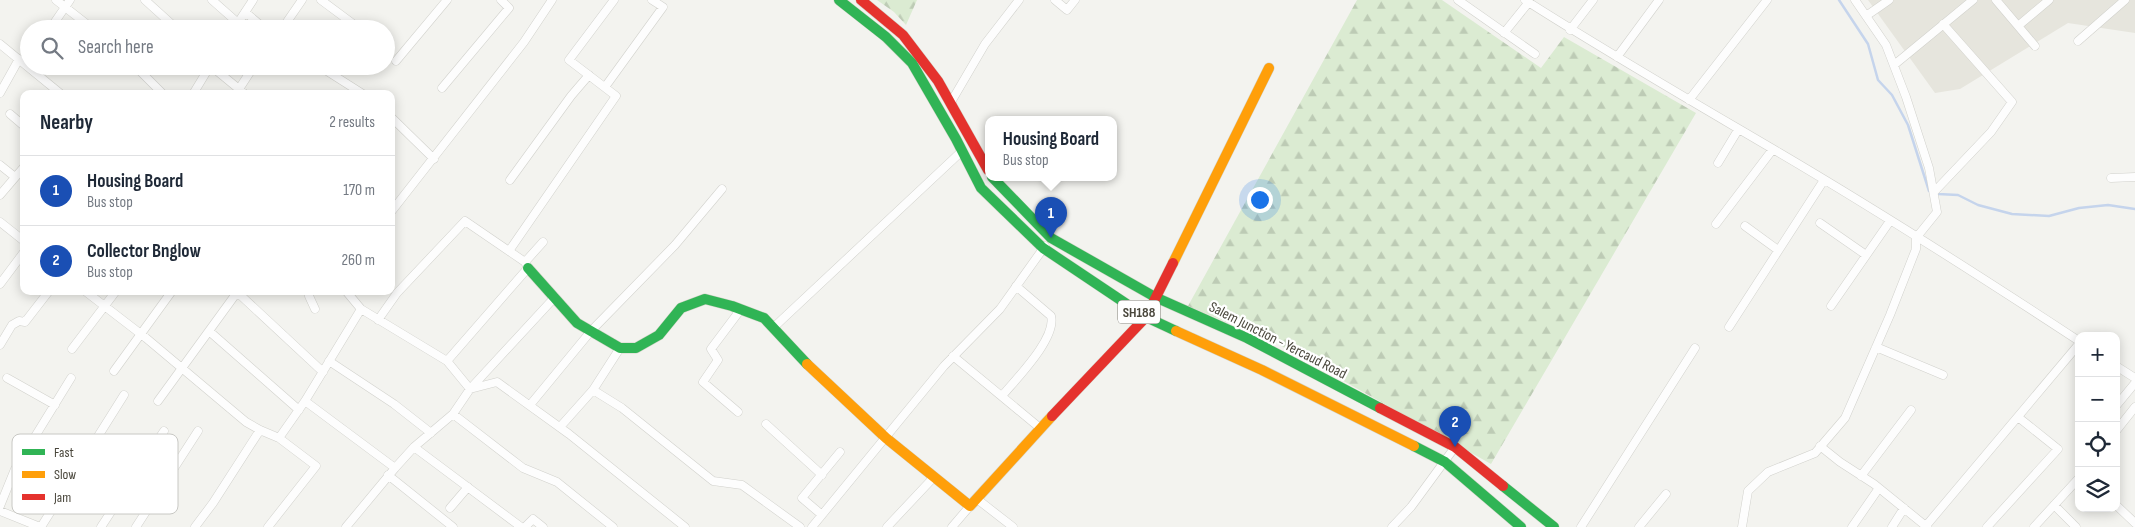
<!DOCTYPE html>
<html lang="en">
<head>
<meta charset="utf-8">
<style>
  :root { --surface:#fff; --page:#f6f6f7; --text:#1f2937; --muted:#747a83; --line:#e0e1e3; --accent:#84837a }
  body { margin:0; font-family:"Sofia Sans Condensed",sans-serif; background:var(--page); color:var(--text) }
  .controls { position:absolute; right:15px; bottom:15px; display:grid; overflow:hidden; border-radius:10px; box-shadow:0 2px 12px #0003 }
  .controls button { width:45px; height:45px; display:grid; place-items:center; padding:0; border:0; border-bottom:1px solid var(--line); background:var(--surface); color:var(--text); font:25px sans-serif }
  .you { position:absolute; left:1259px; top:199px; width:18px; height:18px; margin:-12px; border:4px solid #fff; border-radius:50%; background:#1a73e8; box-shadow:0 0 0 8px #1a73e833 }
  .badge { display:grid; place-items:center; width:32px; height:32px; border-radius:50%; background:var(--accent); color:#fff; font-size:16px; font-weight:700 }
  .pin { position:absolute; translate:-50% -41px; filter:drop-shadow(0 1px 2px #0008) }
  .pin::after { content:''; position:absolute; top:26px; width:18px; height:15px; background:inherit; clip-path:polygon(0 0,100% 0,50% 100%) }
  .popup { position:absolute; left:985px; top:116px; width:132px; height:65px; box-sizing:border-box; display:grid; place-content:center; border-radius:10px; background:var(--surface); filter:drop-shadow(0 1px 4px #0005); font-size:16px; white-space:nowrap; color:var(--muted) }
  .popup b { font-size:19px; color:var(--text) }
  .popup::after { content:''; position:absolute; left:50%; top:100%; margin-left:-10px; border:10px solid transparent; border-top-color:var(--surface) }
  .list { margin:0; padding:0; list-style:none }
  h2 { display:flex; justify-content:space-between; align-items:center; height:65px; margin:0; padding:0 20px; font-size:21px }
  h2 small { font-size:16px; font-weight:400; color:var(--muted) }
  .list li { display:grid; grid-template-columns:32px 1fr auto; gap:15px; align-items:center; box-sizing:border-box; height:70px; padding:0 20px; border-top:1px solid var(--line) }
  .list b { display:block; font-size:19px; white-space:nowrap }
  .list p { margin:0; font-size:16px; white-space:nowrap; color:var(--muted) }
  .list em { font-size:16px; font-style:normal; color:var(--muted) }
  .icon { flex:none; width:28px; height:28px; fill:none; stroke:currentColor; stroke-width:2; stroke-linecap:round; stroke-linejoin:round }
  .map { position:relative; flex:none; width:2135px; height:527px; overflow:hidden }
  .search { position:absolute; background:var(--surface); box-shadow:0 2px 12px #0003; left:20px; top:20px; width:375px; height:55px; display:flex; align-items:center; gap:12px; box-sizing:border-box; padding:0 18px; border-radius:28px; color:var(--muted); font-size:19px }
  .panel { position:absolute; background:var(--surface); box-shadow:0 2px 12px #0003; left:20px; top:90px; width:375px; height:205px; border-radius:10px }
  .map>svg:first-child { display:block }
</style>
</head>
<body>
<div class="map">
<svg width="2135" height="527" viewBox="0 0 2135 527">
  <defs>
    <pattern id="forest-firs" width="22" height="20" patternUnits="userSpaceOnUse" patternTransform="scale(1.25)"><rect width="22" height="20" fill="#dbebd2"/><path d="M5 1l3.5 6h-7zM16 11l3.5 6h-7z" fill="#bdcbb5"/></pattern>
  </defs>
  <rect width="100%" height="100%" fill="#f3f3ef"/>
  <path fill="#e6e5dd" d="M1868,0h267v33l-67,-10 -108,66 -25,4z"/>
  <path fill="url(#forest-firs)" d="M877,0h40l-11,25 -12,-13z
    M1357,0h85l99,68 23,-31 132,76 -205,351 -215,-121 -88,-37z"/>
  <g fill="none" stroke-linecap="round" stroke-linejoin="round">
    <path stroke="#c5d4ec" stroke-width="2.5" d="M1839,0l29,44 10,36 14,15 16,30 21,66 9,3 20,1 20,10 34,9 37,2 30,-8 29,-3 27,4"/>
    <defs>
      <path id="street" d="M56,0l37,29
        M145,0l32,29
        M212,0l26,23
        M321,0l39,29
        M1055,0l12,10 8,-10
        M1458,0l77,54
        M1525,0c83,53 168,102 253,152 102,60 202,124 301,189
        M1996,0l39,46
        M245,12l20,17
        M1866,16l23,-16
        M2018,26l31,-26
        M50,29l20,-29
        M234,29l19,-29
        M282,29l20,-29
        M1570,30l23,-30
        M1504,33l25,-31
        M2078,41l47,-41
        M0,44l61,50
        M1617,57l42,-57
        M396,61l51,-61
        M1894,65l79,-65
        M135,66l28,28
        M211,66l34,28
        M319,66l44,28
        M605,87l58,-80 -11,-7
        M442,88l67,-80 -8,-8
        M239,89l15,-23
        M0,93l19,-34
        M193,94l17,-28
        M1689,100l78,-100
        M951,102l34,-58 34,-44
        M10,114l14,12
        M391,117l43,42
        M1718,163l20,-33
        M0,165l15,12
        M2111,178l24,-1
        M510,180l61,-84 18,-21
        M1934,192l57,-60 21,-30 -69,-78
        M0,195l24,-28
        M391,212l133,-170 28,-42
        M0,222l24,19
        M1820,223l46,32
        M1716,224l57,-75
        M1745,226l33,24
        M509,251l107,-155 -47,-36 45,-60
        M0,284l24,-32
        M85,291l61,47 100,84 14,8 19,8 26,-37 56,-92 -15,-18
        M309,291v5l6,13
        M237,292l86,80
        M555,297l-85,92 27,-7 72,52 116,93
        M1831,306l59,-85
        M361,309l86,52 81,-93 -3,-6 18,-20
        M378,320l19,-27 68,-72 60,41
        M1729,327l95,-147
        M773,328l189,-177
        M209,331l90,79
        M0,345l12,-20 7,-4 6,1 24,-31
        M1876,347l67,28
        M72,349l44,-58
        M953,356l87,72
        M329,361l65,43 37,29
        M2116,366l19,12
        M114,371l58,-80
        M7,378l48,27
        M593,390l27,-42
        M1002,396c14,-17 55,-58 49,-80l-35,-30
        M158,401l80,-110
        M305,401l90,67
        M530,405l61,-74 84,-86 47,-56
        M2116,406l19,-23
        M738,412l-35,-30 15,-22 -7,-11 30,-40
        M453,414l70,54 34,14 56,45
        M766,424l56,51
        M560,427l33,-37 29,18 91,73 29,4 58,42
        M2116,431l19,-24
        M1820,446l20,16 34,22 53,43
        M414,447l107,80
        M388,475l65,52
        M1861,476l50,-66
        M977,499l36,28
        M2054,505l22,22
        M2116,505l19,18
        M0,506l15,-37 56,-91
        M450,508l18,-21
        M0,511l40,16
        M822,515l-20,-17 38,-46
        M41,527l83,-132
        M101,527l63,-96
        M136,527l62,-96
        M195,527l18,-24 47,-73
        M268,527l48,-61 -37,-28
        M346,527l49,-59 19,-21 39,-33 17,-25 -23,-28
        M525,527l8,-8 10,8
        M812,527l132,-161 56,-57 45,-63
        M887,527l47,-50
        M952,527l18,-21
        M1392,527l19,-20 44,-60
        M1581,527l114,-179
        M1639,527l27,-33
        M1742,527l6,-36 20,-19 47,-19 30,-35 45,-103 26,-66v-11l21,-26 -8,-44 -23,-71 -20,-52 -31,-45
        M1852,527l27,-39
        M1892,527l12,-19
        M1925,527l154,-183
        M1987,527l71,-78 -40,-32
        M2034,527l45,-49"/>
      <path id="fast" d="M839,0l47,37 26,26 44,76 25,49 62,60 103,69 30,14
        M992,177l59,61 104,59 92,41 133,70
        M528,268l49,55 43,25h16l23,-13 22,-27 24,-9 27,7 32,12 43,46
        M1414,446l31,16 76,65
        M1503,486l51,41"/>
      <path id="slow" d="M1173,263l96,-195
        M1176,331l86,39 152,76
        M807,364l79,74 84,68 82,-90"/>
      <path id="jam" d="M861,0l42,35 35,46 50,89
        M1380,408l75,39 48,39
        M1052,416l94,-99 27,-54"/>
    </defs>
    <use href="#street" stroke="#d1d1cc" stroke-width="9"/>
    <use href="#fast" stroke="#d3d3c8" stroke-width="11"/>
    <use href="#slow" stroke="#d3d3c8" stroke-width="11"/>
    <use href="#jam" stroke="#d3d3c8" stroke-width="11"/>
    <use href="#street" stroke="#fdfdfd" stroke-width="8"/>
    <use href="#fast" stroke="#30b455" stroke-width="10"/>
    <use href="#slow" stroke="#ff9f0a" stroke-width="10"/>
    <use href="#jam" stroke="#e5322d" stroke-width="10"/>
  </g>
  <g text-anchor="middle" stroke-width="4.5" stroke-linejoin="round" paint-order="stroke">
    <rect fill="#fff" stroke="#807e76" stroke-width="1" x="1118" y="300.5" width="42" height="23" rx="4"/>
    <g font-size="14" font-weight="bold" fill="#49463b">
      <text x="1139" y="317">SH188</text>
    </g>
    <g font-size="15" fill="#49463b" stroke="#fff">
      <text transform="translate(1278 340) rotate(27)" y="5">Salem Junction - Yercaud Road</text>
    </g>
  </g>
  <rect x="12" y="434" width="166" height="80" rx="8" fill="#fff" stroke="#c8c8c4" stroke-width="1"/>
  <rect x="22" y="449" width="23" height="6" fill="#30b455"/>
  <rect x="22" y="471" width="23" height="7" fill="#ff9f0a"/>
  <rect x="22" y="494" width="23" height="6" fill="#e5322d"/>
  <g font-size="14" fill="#49463b">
    <text x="54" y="457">Fast</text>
    <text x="54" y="479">Slow</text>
    <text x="54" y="502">Jam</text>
  </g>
</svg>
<div class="controls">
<button>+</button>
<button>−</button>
<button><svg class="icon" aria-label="locate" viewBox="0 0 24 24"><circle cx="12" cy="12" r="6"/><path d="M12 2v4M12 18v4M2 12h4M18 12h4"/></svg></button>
<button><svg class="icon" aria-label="layers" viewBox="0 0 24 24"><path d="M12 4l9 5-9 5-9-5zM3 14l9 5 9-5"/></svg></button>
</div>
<div class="you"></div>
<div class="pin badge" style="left:1051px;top:238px;background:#1a4fb4">1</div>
<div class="popup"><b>Housing Board</b>Bus stop</div>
<div class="pin badge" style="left:1455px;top:447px;background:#1a4fb4">2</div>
<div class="search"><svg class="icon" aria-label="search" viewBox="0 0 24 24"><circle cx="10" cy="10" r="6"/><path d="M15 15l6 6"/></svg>Search here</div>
<section class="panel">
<h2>Nearby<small>2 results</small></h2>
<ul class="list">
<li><span class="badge" style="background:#1a4fb4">1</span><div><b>Housing Board</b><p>Bus stop</p></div><em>170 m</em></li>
<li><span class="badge" style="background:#1a4fb4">2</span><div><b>Collector Bnglow</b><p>Bus stop</p></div><em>260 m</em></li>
</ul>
</section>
</div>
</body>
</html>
